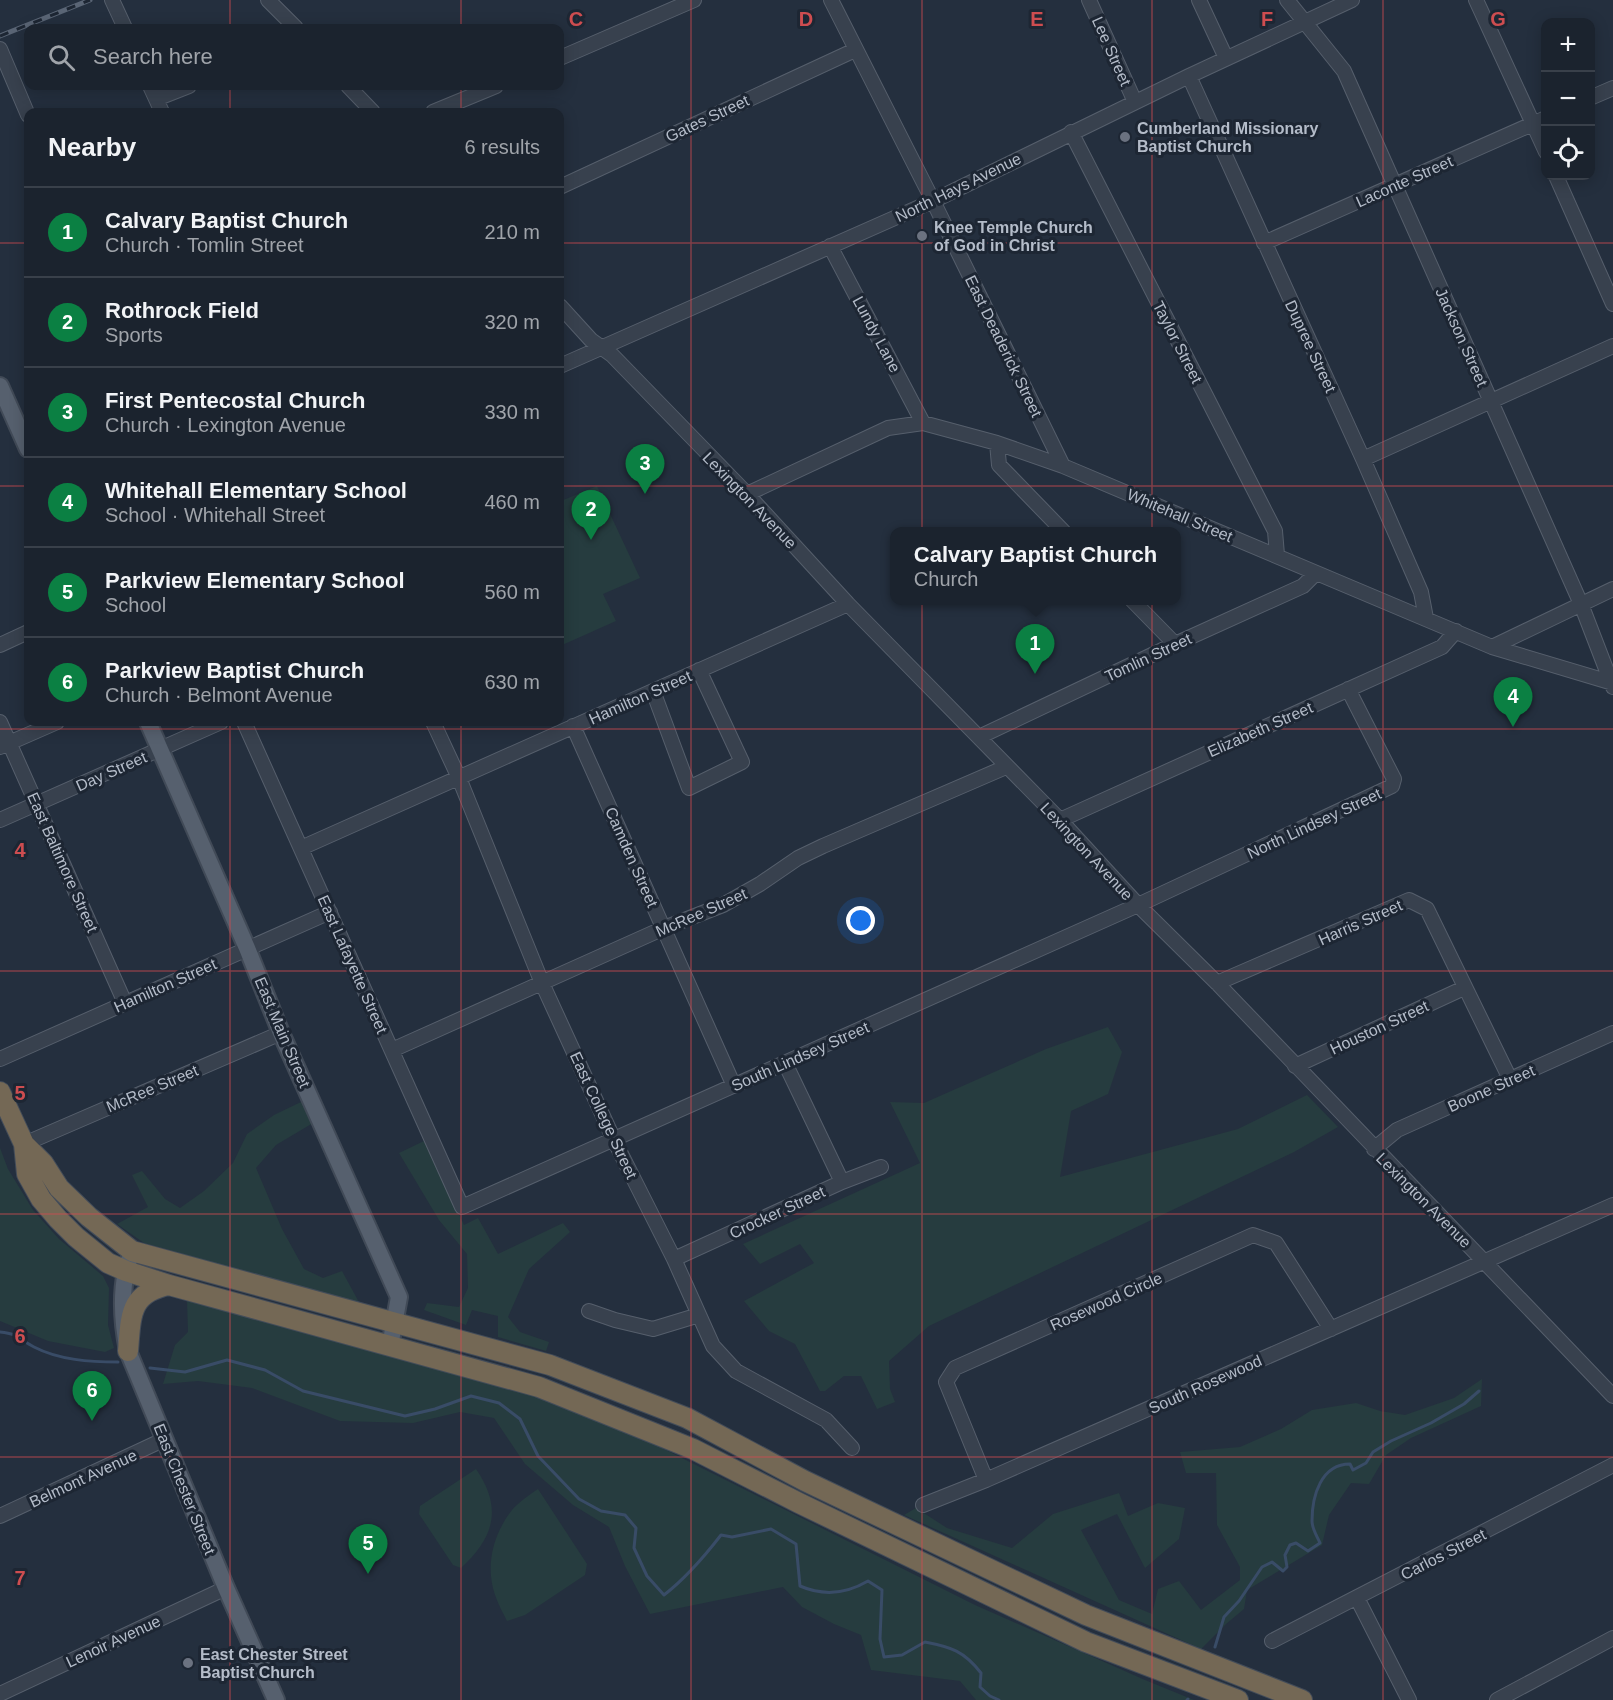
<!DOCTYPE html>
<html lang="en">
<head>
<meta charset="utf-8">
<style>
  :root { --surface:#1b232e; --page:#282f3a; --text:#f1f3f6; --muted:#a0a4aa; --line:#39404a; --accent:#0b8043 }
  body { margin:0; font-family:Helvetica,sans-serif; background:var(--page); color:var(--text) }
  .controls { position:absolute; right:18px; top:18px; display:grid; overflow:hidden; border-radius:12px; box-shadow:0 3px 15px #0003 }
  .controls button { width:54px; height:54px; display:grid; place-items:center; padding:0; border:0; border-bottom:2px solid var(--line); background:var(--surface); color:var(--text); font:30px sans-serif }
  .you { position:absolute; left:861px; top:921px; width:21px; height:21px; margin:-15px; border:4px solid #fff; border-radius:50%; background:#1a73e8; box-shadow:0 0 0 9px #1a73e833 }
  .badge { display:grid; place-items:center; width:39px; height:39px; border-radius:50%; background:var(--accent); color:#fff; font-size:20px; font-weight:700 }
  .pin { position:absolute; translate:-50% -50px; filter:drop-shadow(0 2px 3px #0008) }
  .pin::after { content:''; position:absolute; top:32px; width:21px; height:18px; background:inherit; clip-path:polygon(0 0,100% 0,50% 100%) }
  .popup { position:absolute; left:890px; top:527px; width:291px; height:78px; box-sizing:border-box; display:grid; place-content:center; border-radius:12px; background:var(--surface); filter:drop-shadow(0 2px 4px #0005); font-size:20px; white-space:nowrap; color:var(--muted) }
  .popup b { font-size:22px; color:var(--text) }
  .popup::after { content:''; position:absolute; left:50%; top:100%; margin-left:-12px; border:12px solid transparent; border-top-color:var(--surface) }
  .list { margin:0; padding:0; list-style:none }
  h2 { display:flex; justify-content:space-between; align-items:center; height:78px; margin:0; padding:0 24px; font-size:26px }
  h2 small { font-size:20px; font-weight:400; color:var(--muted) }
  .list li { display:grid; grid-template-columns:39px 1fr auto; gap:18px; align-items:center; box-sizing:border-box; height:90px; padding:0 24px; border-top:2px solid var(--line) }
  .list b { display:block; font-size:22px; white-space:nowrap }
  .list p { margin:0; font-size:20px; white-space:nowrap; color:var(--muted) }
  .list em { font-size:20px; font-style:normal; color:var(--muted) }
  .icon { flex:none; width:33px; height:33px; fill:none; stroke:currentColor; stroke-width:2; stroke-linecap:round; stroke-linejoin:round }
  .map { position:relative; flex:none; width:1613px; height:1700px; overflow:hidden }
  .search { position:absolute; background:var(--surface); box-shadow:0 3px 15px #0003; left:24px; top:24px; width:540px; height:66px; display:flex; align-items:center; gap:15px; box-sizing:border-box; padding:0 21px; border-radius:12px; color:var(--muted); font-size:22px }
  .panel { position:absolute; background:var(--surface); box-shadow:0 3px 15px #0003; left:24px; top:108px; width:540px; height:618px; border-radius:12px }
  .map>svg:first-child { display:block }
</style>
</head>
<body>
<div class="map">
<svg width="1613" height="1700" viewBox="0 0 1613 1700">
  <rect width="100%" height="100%" fill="#242f3e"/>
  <path fill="#263c3f" d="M597,486l43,92 -37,16 13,27 -56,25v-146l1,1z
    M1108,1027l14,25 -14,42 -37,17 -11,66 178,-48 69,-34 31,32 -44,25 -365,174 -40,35 1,28 5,13 -18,7 -16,-33h-17l-19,15h-5l-25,-47 -26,-13 -25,-30 70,-38 -14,-19 -40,20 -17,-20 177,-81 -30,-61 34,1 122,-54z
    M303,1101l10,22 -37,22 -20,23 26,61 22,40 19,9 19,-7 18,33 -216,-61 -27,-19 31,-17 -16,-32 10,-4 23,28 15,9 24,-17 29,-28 14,-29 27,-19z
    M424,1141l40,84 14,-7 20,36 65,-31 7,9 -41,37 -21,48 12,15 29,10 -3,9 -48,-14v-21l-26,-6 -6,15 -42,-15 3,-7 32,4 9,-19 -1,-34 -28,-34 -40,-67z
    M0,1148l8,21 25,41 26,29 44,37 6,12 -1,37 6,23 -9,4 -57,-11 -48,-20z
    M187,1300l350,97 121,49 317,159 170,75 49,20h-218l-16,-19 -89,-11 -10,-35 -27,-11 -32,-17 -19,-20 -133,27 -25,-48 -16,-39 -36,-22 -48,-41 -31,-46 -34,-6 -47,11 -73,-2 -88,-33 -54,-7 -35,3 12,-39 13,-13z
    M1482,1379l-1,27 -70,32 -25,17 -17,29 -18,-1 -22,32 -7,30 -75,45 -3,19 -18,15 -25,25 -297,-134 12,-7 31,20 65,20 41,-34 66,-21 9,23 30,-13 27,5 -6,31 -34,29 -28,-54 -36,16 38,70 33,14 6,-25 21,-8 22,29 39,-30v-13l-23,-42 -1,-52h-30l-6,-21 60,-5 41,-18 31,-19 44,-7 24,8 25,4 49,-17z
    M476,1469c27,39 18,69 -15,99l-8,-3 -34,-51 1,-8z
    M538,1489l49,75 -2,11 -60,40 -18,6c-4,-8 -9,-17 -12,-26 -10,-29 -2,-61 17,-85 7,-8 17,-15 26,-21z"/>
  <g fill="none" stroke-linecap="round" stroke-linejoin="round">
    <path stroke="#394c67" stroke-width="3" d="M0,1332c20,2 18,7 34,15 25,13 56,15 84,15
      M150,1368l35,4 42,-12 38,10 38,21 102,25 30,-7 36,-13 28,7 21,16 18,37 41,43 22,12 24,4 11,13 -2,20 13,28 17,19c22,-17 40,-38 57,-60l11,2 39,-8 25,15 4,42c23,10 46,8 68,-5l14,9 -2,49 4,18 18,-2 23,-13c26,5 39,9 56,31l-1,14 10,9 9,4
      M1215,1647l9,-30 15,-16 23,-34 10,-5 11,9 4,-4 -2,-12 5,-10 6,-2 12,8 12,-8c-3,-7 -8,-14 -8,-22 0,-25 9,-57 38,-57l3,6 13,-7 7,-11 18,-11 40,-18 33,-19 15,-13
      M1187,1700l1,-1"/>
    <defs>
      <path id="minor" d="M112,0l13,28
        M268,0l28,28
        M831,0l102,201 130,265
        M1089,0l46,102
        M1199,0l27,58
        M1287,0l57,71 237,533 32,83
        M1476,0l70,152
        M0,49l28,66
        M560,58l134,-58
        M1189,76l174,383 58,133 5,26
        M150,86l12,26
        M348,86l25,26
        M1590,98l23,-10
        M156,99l33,-13
        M433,112l63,-26
        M1071,132l204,399 2,24
        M1556,176l57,128
        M560,187l295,-137
        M1264,243l282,-125
        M830,246l93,177
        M560,306l31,34 21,15 135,139 101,110 212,216 78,85 79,78 396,413
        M560,366l373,-165 256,-125 163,-76
        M997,443l2,22 65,67
        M1363,459l250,-113
        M747,494l141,-66 35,-5 74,20 66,23 429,181 121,36
        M1132,600l43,44
        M0,645l28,-13
        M1492,647l121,-58
        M653,691l36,97 53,-26 -43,-92
        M0,722l125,281
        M244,722l218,485 676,-302 254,-119 2,-7 -46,-90
        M433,722l26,56 83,205 72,157 60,119 39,87 23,25 90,49 26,28
        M573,726l161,360
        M979,737l196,-93 128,-58 12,-12
        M0,747l57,-25
        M0,820l221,-98
        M1060,820l382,-173 14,-16
        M301,848l547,-244
        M1217,983l192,-83 18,9 83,170
        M392,1050l272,-122 59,-23 37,-21 38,-26 25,-12 183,-79
        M0,1059l330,-147
        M785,1063l57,119
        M1295,1066l169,-78
        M24,1144l257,-111
        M1374,1149l23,-19 216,-97
        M674,1259l168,-77 39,-15
        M589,1311l26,9 38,9 46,-14
        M986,1480l-40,-98 9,-14 298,-133 23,8 55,86
        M923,1505l63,-25 627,-275
        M0,1516l165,-77
        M1357,1598l52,102
        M1272,1641l341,-176
        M0,1694l226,-106
        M1497,1700l116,-62"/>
      <path id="major" d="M0,386l28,63
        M148,722l99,226 34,85 118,264 -9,49
        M129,1260c-9,29 -7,61 -1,91l98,237 50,112"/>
      <path id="highway" d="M0,1092l24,52 3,30 14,25 17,20 18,18 32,26 18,8 43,14 370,102 154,62 106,54 287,139 152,58
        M24,1144l19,19 16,25 30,29 43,34 418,114 137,53 118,63 281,134 216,85
        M128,1351c3,-35 1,-58 41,-66"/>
    </defs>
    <use href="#minor" stroke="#565f6c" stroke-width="16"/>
    <use href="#major" stroke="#414a57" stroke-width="20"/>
    <use href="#highway" stroke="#434c59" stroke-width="22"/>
    <use href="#minor" stroke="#38414e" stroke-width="14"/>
    <use href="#major" stroke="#56606e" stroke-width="16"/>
    <use href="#highway" stroke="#746855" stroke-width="20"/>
    <defs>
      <path id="rail" d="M0,36l90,-36"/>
    </defs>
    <use href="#rail" stroke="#5a6575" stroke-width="5"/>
    <use href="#rail" stroke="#1d2633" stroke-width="3" stroke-dasharray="9" stroke-linecap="butt"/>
  </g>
  <path fill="none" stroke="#ce4d50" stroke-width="1.5" stroke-opacity="0.55" d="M230,0v28M461,0v28M691,0v1700M922,0v1700M1152,0v1700M1383,0v1700M230,86v26M461,86v26M0,243h28M560,243h1053M0,486h28M560,486h1053M230,722v978M461,722v978M0,729h1613M0,971h1613M0,1214h1613M0,1457h1613"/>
  <g fill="#6b7280" stroke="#1d2633" stroke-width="2">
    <circle cx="1125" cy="137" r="6"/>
    <circle cx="922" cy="236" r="6"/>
    <circle cx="188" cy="1663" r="6"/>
  </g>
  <g text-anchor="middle" stroke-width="6" stroke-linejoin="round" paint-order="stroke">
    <g font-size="16" fill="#b4bcc9" stroke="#1d2633">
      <text transform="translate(1112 51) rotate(66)" y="6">Lee Street</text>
      <text transform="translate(707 118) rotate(-25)" y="6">Gates Street</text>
      <text transform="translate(1404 181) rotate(-24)" y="6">Laconte Street</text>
      <text transform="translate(958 187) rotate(-26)" y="6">North Hays Avenue</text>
      <text transform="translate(877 334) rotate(62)" y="6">Lundy Lane</text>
      <text transform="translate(1462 337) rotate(66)" y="6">Jackson Street</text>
      <text transform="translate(1178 342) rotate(63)" y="6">Taylor Street</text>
      <text transform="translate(1004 346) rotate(64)" y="6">East Deaderick Street</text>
      <text transform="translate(1311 346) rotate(65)" y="6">Dupree Street</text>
      <text transform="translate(750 500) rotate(46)" y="6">Lexington Avenue</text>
      <text transform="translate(1180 515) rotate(23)" y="6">Whitehall Street</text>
      <text transform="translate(1148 657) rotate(-25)" y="6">Tomlin Street</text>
      <text transform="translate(640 697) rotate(-24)" y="6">Hamilton Street</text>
      <text transform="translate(1260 729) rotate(-24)" y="6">Elizabeth Street</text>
      <text transform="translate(111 771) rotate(-24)" y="6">Day Street</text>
      <text transform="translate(1314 823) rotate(-25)" y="6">North Lindsey Street</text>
      <text transform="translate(1087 851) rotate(47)" y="6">Lexington Avenue</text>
      <text transform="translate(632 857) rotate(66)" y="6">Camden Street</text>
      <text transform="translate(63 862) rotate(66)" y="6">East Baltimore Street</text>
      <text transform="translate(701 912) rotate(-24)" y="6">McRee Street</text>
      <text transform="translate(1360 922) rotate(-24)" y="6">Harris Street</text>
      <text transform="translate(353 964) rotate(66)" y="6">East Lafayette Street</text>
      <text transform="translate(165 985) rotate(-24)" y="6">Hamilton Street</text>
      <text transform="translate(1379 1027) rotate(-25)" y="6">Houston Street</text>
      <text transform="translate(283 1032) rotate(67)" y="6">East Main Street</text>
      <text transform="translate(800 1056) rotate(-24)" y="6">South Lindsey Street</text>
      <text transform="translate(152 1088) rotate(-23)" y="6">McRee Street</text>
      <text transform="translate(1491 1088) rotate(-24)" y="6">Boone Street</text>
      <text transform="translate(604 1115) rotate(65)" y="6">East College Street</text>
      <text transform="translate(1424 1200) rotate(45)" y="6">Lexington Avenue</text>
      <text transform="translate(777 1212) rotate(-25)" y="6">Crocker Street</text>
      <text transform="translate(1106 1301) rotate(-24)" y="6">Rosewood Circle</text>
      <text transform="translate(1205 1384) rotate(-24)" y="6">South Rosewood</text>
      <text transform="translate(83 1478) rotate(-25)" y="6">Belmont Avenue</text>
      <text transform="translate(185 1489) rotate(68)" y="6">East Chester Street</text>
      <text transform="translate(1443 1554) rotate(-27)" y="6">Carlos Street</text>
      <text transform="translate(113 1641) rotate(-25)" y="6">Lenoir Avenue</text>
    </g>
    <g font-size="16" font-weight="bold" fill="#b4bcc9" stroke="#1d2633" text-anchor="start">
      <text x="1137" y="134">Cumberland Missionary<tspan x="1137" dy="18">Baptist Church</tspan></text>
      <text x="934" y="233">Knee Temple Church<tspan x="934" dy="18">of God in Christ</tspan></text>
      <text x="200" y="1660">East Chester Street<tspan x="200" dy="18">Baptist Church</tspan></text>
    </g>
  </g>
  <g font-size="20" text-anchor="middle" font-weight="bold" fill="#ce4d50" stroke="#1d2633" stroke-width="6" stroke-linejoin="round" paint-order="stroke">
    <text x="576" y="26">C</text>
    <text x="806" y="26">D</text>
    <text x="1037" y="26">E</text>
    <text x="1267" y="26">F</text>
    <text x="1498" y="26">G</text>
    <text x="20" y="857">4</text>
    <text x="20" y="1100">5</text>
    <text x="20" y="1343">6</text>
    <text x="20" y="1585">7</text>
  </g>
</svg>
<div class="controls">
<button>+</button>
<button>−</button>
<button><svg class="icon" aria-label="locate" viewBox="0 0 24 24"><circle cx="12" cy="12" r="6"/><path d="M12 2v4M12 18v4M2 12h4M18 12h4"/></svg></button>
</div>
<div class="you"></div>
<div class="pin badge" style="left:1035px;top:674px">1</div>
<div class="popup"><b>Calvary Baptist Church</b>Church</div>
<div class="pin badge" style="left:591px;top:540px">2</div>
<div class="pin badge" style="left:645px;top:494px">3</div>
<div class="pin badge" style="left:1513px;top:727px">4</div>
<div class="pin badge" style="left:368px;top:1574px">5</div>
<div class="pin badge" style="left:92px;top:1421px">6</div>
<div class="search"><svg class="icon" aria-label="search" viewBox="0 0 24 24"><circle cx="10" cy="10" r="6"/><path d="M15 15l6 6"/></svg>Search here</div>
<section class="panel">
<h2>Nearby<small>6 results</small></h2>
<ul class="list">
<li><span class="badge">1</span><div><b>Calvary Baptist Church</b><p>Church · Tomlin Street</p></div><em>210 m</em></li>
<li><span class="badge">2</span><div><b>Rothrock Field</b><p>Sports</p></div><em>320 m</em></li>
<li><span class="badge">3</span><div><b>First Pentecostal Church</b><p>Church · Lexington Avenue</p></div><em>330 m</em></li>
<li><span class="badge">4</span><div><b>Whitehall Elementary School</b><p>School · Whitehall Street</p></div><em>460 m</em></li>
<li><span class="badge">5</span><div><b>Parkview Elementary School</b><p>School</p></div><em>560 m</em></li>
<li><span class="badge">6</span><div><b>Parkview Baptist Church</b><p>Church · Belmont Avenue</p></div><em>630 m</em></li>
</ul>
</section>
</div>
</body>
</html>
